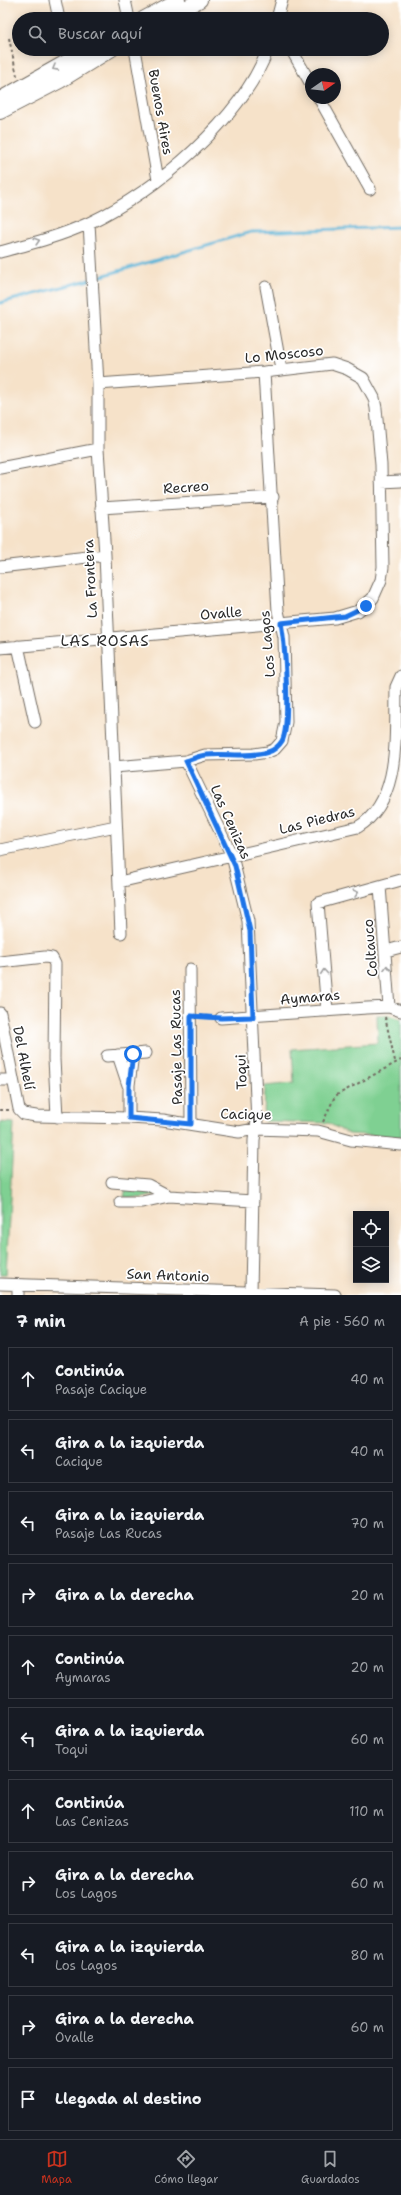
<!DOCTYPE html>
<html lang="es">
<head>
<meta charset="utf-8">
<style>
  :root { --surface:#171b24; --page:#242831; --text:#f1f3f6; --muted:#9ea1a6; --line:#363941; --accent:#c8321e }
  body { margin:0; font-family:"Shantell Sans",sans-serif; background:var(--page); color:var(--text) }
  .controls { position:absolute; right:12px; bottom:12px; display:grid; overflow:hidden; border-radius:0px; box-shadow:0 2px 10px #0003 }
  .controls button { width:36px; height:36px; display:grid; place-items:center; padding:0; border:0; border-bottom:1px solid var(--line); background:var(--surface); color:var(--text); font:20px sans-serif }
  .compass { position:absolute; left:305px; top:68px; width:36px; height:36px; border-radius:50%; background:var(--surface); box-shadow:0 2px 10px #0003; rotate:76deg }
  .stop { position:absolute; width:12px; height:12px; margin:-9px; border:3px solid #1a73e8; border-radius:50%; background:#fff }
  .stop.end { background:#1a73e8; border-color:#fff; box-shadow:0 1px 4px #0008 }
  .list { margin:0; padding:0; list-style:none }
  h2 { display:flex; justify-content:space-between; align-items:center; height:52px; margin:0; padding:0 16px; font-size:17px }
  h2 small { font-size:13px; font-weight:400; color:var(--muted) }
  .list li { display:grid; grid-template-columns:26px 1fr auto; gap:12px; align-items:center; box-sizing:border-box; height:64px; margin:0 8px 8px; padding:0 8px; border:1px solid var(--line); border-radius:0px }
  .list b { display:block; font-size:15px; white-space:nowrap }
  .list p { margin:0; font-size:13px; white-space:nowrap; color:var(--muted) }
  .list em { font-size:13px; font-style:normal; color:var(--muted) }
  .icon { flex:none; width:22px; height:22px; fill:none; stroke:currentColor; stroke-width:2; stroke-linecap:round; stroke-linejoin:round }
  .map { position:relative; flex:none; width:401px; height:1295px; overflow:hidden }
  .search { position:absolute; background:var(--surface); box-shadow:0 2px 10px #0003; left:12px; right:12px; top:12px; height:44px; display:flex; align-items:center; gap:10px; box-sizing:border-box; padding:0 14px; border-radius:22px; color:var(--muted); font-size:15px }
  .sheet { height:844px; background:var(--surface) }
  nav { display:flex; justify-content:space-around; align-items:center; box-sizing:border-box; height:56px; border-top:1px solid var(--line); background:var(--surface); font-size:11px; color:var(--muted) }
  nav a { display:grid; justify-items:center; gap:2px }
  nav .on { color:var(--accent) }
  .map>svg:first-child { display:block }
</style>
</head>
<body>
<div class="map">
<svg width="401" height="1295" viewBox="0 0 401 1295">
  <rect width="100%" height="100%" fill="#fff"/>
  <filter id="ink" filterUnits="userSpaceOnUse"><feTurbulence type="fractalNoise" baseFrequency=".025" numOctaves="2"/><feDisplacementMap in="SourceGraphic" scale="8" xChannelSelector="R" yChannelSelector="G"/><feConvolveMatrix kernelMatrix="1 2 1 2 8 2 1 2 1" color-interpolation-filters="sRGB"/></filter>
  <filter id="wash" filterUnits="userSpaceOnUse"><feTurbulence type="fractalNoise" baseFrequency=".012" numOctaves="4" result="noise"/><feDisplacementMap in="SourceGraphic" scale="16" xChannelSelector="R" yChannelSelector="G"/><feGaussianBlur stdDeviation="0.9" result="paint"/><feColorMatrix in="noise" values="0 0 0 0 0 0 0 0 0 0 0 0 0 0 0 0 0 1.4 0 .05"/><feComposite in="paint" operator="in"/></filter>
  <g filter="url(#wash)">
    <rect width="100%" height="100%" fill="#f6e2c9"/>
    <path fill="#7fd092" stroke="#557e5e" d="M377,1015h12l12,4v118l-52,-3 -21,-11 -64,-2 1,-35 29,-3 -2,-34 86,-6z
      M0,1122l14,1 -8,151h-6z
      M126,1188h20l11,6 -14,4 -19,-1z"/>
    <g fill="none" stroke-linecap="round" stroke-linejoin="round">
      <path stroke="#56b1d4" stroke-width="3" d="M95,278l156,-46 150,-5
        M0,303l89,-23"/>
    </g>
  </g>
  <g filter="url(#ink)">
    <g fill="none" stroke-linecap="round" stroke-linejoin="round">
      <defs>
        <path id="minor" d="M55,0l4,19
          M125,0l4,19
          M277,19l5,-19
          M135,49l23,131
          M291,49l20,35
          M319,98l51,91
          M89,223l9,161v65l7,106 16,378
          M0,252c30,-8 61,-16 89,-29 67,-32 153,-104 179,-174
          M266,287l15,82
          M0,468l98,-19
          M381,482l20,-1
          M101,508l172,-11
          M0,567l105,-12
          M18,646l17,76
          M0,648l335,-30 23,-7 15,-13 8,-18 2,-13 -2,-102 -5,-57 -2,-10 -11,-20 -16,-9 -15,-5 -68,8 -166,12
          M186,761l46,95 16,65 9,200 -3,19 -3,153
          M114,767l72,-6 19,-6 49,-1 14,-2 7,-3 7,-8 4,-19 -2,-85 -6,-26 -14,-239
          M0,850l116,-24
          M119,882l239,-55c43,-26 37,-91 38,-140l5,-11
          M380,886l9,121
          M386,951l15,-4
          M0,962l45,-5 7,1 3,6 -1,95 3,58
          M190,969l1,155
          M327,1011l-9,-108 83,-23
          M0,1013l19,96 5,5 12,2 93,2 34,2 76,12 16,-3 63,2 33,9 50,5
          M221,1018l146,-10 22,-1 12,4
          M118,1055l10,30
          M107,1056l39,-3
          M0,1080h13
          M129,1118v-33l4,-31
          M112,1182l36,3 21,11
          M120,1202h22l27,-6 84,5
          M0,1284l335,11
          M18,1295v-10"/>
        <path id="major" d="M143,19l35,-19
          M165,19l35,-19
          M0,99l89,-50
          M0,112l60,-31 52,-32"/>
      </defs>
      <use href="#minor" stroke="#726b62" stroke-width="13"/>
      <use href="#major" stroke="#726b62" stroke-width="16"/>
      <path stroke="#726b62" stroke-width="2" stroke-dasharray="3 3" stroke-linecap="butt" d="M9,38l8,38
        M200,1016l12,1
        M385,1017l10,44
        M0,1110h10
        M323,1122l12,-26 66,-36"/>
      <use href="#minor" stroke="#fff" stroke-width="11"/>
      <use href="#major" stroke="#fff" stroke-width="14"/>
    </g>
    <defs><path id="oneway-chevron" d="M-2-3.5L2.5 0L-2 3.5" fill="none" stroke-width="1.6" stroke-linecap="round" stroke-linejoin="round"/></defs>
    <g stroke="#a0a0a0">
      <use href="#oneway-chevron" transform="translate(55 68) rotate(151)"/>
      <use href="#oneway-chevron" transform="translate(37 241) rotate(-17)"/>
      <use href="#oneway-chevron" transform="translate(356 893) rotate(-15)"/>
      <use href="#oneway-chevron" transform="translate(387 968) rotate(-93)"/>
      <use href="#oneway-chevron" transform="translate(324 972) rotate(-95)"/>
    </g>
  </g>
  <g fill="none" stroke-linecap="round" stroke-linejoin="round" filter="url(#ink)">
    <path stroke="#1a73e8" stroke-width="5" d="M133,1054l-4,32v32l62,6v-108l30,2 32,-1 -3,-86 -15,-65 -49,-105c7,-2 14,-6 21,-6 19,-2 42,3 61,-3 5,-1 11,-6 14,-11 9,-16 3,-97 -1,-118l64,-7 21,-10"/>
  </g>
  <g text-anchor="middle" stroke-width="3.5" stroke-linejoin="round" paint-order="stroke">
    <g font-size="14" fill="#2b2b2b" stroke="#fff">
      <text transform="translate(161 112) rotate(80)" y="5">Buenos Aires</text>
      <text transform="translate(284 354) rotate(-6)" y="5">Lo Moscoso</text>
      <text transform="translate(186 487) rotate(-4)" y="5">Recreo</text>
      <text transform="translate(90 579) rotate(-93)" y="5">La Frontera</text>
      <text transform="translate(221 613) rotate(-5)" y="5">Ovalle</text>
      <text transform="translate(267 644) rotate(-95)" y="5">Los Lagos</text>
      <text transform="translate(317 820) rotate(-14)" y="5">Las Piedras</text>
      <text transform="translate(231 822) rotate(66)" y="5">Las Cenizas</text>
      <text transform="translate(370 948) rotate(-95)" y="5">Coltauco</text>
      <text transform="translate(310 997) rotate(-5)" y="5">Aymaras</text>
      <text transform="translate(176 1047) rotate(-91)" y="5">Pasaje Las Rucas</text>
      <text transform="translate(24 1058) rotate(79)" y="5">Del Alhelí</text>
      <text transform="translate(241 1072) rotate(-92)" y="5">Toqui</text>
      <text transform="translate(246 1114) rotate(1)" y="5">Cacique</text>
      <text transform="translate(168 1275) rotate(2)" y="5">San Antonio</text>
    </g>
    <g font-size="15" letter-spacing="1" fill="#2b2b2b" stroke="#fff">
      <text x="105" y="646">LAS ROSAS</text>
    </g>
  </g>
</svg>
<div class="controls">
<button><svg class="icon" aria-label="locate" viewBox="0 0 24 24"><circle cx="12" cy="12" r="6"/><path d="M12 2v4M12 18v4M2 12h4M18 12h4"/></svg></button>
<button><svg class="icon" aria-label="layers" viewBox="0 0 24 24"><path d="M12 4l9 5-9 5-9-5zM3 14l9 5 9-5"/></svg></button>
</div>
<svg class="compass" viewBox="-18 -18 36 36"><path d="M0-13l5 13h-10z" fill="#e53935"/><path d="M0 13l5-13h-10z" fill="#9ea1a6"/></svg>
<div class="stop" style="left:133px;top:1054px"></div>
<div class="stop end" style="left:366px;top:606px"></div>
<div class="search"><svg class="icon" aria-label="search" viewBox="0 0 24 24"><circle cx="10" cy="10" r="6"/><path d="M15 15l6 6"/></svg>Buscar aquí</div>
</div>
<section class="sheet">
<h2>7 min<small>A pie · 560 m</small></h2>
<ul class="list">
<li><svg class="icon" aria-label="ahead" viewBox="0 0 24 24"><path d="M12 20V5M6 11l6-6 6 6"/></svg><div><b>Continúa</b><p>Pasaje Cacique</p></div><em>40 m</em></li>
<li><svg class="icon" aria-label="left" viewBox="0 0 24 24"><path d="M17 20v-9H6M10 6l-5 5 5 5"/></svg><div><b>Gira a la izquierda</b><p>Cacique</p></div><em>40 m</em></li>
<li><svg class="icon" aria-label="left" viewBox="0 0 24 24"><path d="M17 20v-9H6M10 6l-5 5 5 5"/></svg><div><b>Gira a la izquierda</b><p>Pasaje Las Rucas</p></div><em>70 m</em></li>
<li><svg class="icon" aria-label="right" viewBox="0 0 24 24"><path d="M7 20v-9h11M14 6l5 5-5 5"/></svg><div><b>Gira a la derecha</b></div><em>20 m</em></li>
<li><svg class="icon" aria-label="ahead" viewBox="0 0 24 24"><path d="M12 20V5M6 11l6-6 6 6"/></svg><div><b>Continúa</b><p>Aymaras</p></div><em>20 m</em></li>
<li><svg class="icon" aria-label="left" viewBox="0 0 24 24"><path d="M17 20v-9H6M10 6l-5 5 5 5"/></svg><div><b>Gira a la izquierda</b><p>Toqui</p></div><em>60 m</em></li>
<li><svg class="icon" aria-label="ahead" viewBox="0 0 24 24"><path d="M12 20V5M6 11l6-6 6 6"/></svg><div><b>Continúa</b><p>Las Cenizas</p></div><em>110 m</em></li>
<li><svg class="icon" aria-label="right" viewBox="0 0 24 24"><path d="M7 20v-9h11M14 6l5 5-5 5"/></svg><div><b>Gira a la derecha</b><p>Los Lagos</p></div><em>60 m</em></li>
<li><svg class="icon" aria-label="left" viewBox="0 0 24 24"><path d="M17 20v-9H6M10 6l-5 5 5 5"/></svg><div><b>Gira a la izquierda</b><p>Los Lagos</p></div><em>80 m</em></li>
<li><svg class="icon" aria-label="right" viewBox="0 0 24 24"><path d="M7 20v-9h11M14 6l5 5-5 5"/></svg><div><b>Gira a la derecha</b><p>Ovalle</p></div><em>60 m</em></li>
<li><svg class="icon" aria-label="arrive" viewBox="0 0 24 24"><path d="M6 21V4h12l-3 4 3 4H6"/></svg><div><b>Llegada al destino</b></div></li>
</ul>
</section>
<nav>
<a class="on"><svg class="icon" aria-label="map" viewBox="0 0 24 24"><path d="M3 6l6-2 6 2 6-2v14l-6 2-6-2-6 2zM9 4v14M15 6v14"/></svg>Mapa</a>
<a><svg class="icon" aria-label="directions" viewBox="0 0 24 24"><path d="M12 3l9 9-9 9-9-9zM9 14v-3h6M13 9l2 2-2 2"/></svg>Cómo llegar</a>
<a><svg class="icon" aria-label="saved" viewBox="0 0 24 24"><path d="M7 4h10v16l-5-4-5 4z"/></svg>Guardados</a>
</nav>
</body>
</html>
